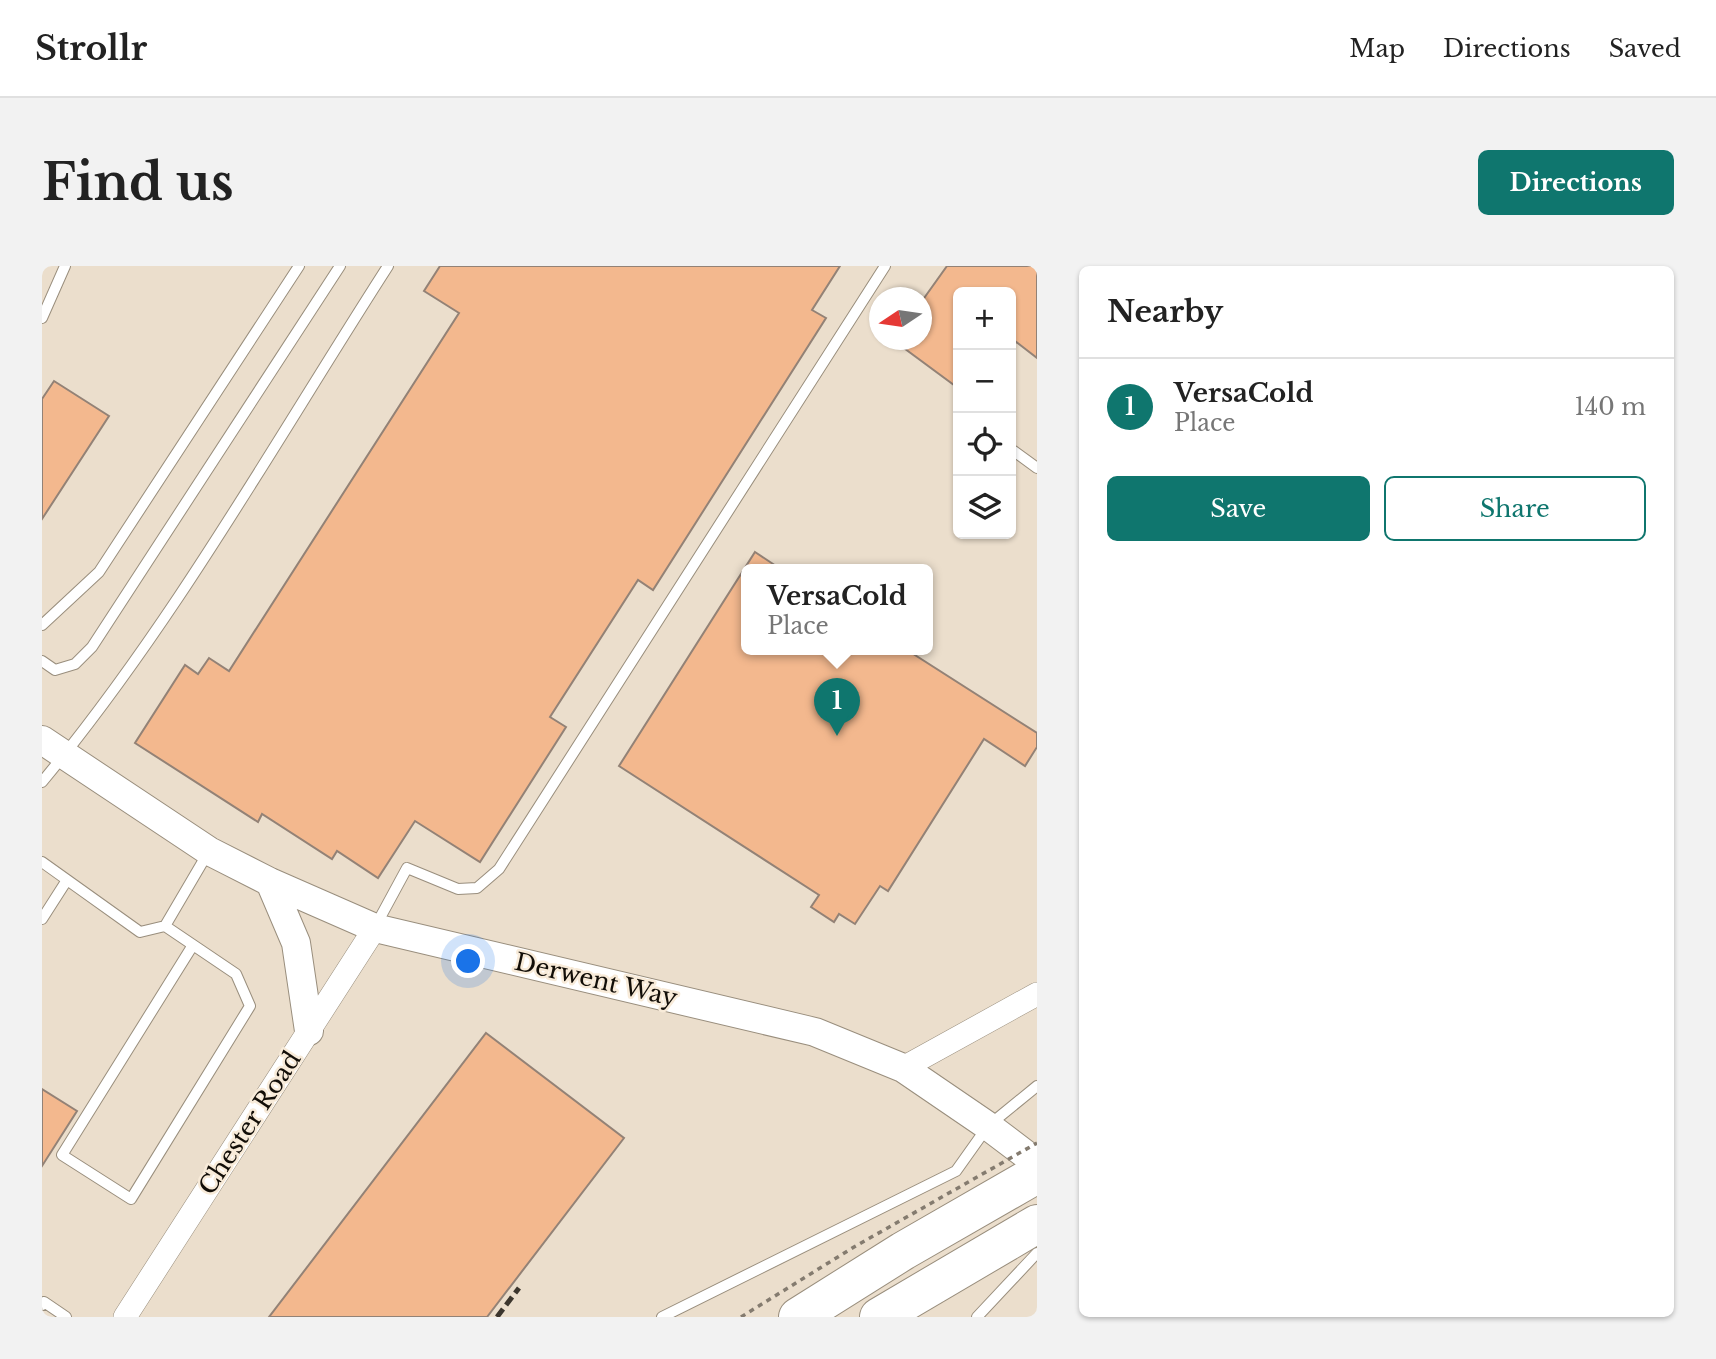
<!DOCTYPE html>
<html lang="en">
<head>
<meta charset="utf-8">
<style>
  :root { --surface:#fff; --page:#f2f2f2; --text:#222; --muted:#767676; --line:#e0e0e0; --accent:#0f766e }
  body { margin:0; font-family:"Libre Baskerville",serif; background:var(--page); color:var(--text) }
  .controls { position:absolute; right:21px; top:21px; display:grid; overflow:hidden; border-radius:10px; box-shadow:0 2px 5px #0004 }
  .controls button { width:63px; height:63px; display:grid; place-items:center; padding:0; border:0; border-bottom:2px solid var(--line); background:var(--surface); color:var(--text); font:35px sans-serif }
  .compass { position:absolute; left:827px; top:21px; width:63px; height:63px; border-radius:50%; background:var(--surface); box-shadow:0 2px 5px #0004; rotate:257deg }
  .you { position:absolute; left:427px; top:696px; width:24px; height:24px; margin:-18px; border:5px solid #fff; border-radius:50%; background:#1a73e8; box-shadow:0 0 0 10px #1a73e833 }
  .badge { display:grid; place-items:center; width:46px; height:46px; border-radius:50%; background:var(--accent); color:#fff; font-size:23px; font-weight:700 }
  .pin { position:absolute; translate:-50% -58px; filter:drop-shadow(0 2px 4px #0008) }
  .pin::after { content:''; position:absolute; top:37px; width:24px; height:21px; background:inherit; clip-path:polygon(0 0,100% 0,50% 100%) }
  .popup { position:absolute; left:699px; top:298px; width:192px; height:91px; box-sizing:border-box; display:grid; place-content:center; border-radius:10px; background:var(--surface); filter:drop-shadow(0 2px 5px #0005); font-size:23px; white-space:nowrap; color:var(--muted) }
  .popup b { font-size:26px; color:var(--text) }
  .popup::after { content:''; position:absolute; left:50%; top:100%; margin-left:-14px; border:14px solid transparent; border-top-color:var(--surface) }
  .list { margin:0; padding:0; list-style:none }
  h2 { display:flex; justify-content:space-between; align-items:center; height:91px; margin:0; padding:0 28px; font-size:30px }
  h2 small { font-size:23px; font-weight:400; color:var(--muted) }
  .list li { display:grid; grid-template-columns:46px 1fr auto; gap:21px; align-items:center; box-sizing:border-box; height:98px; padding:0 28px; border-top:2px solid var(--line) }
  .list b { display:block; font-size:26px; white-space:nowrap }
  .list p { margin:0; font-size:23px; white-space:nowrap; color:var(--muted) }
  .list em { font-size:23px; font-style:normal; color:var(--muted) }
  .actions { display:flex; gap:14px; padding:21px 28px }
  .actions a { flex:1; padding:16px 0; border:2px solid var(--accent); border-radius:10px; text-align:center; font-size:24px; color:var(--accent) }
  .actions .main { background:var(--accent); color:#fff }
  .icon { flex:none; width:38px; height:38px; fill:none; stroke:currentColor; stroke-width:2; stroke-linecap:round; stroke-linejoin:round }
  .map { position:relative; flex:none; width:995px; height:1051px; overflow:hidden; border-radius:10px }
  header { display:flex; align-items:center; gap:42px; box-sizing:border-box; height:98px; padding:0 35px; background:var(--surface); border-bottom:2px solid var(--line) }
  header strong { font-size:33px }
  nav { display:flex; gap:38px; margin-inline-start:auto; font-size:24px }
  .intro { display:flex; align-items:center; justify-content:space-between; box-sizing:border-box; height:168px; padding:0 42px }
  h1 { margin:0; font-size:49px }
  .button { padding:18px 32px; border-radius:10px; background:var(--accent); color:#fff; font-size:24px; font-weight:700 }
  main { display:flex; gap:42px; padding:0 42px }
  aside { flex:1; background:var(--surface); border-radius:10px; box-shadow:0 2px 5px #0004 }
  .map>svg:first-child { display:block }
</style>
</head>
<body>
<header>
<strong>Strollr</strong>
<nav><a>Map</a><a>Directions</a><a>Saved</a></nav>
</header>
<div class="intro"><h1>Find us</h1><a class="button">Directions</a></div>
<main>
<div class="map">
<svg width="995" height="1051" viewBox="0 0 995 1051">
  <rect width="100%" height="100%" fill="#ebdecc"/>
  <path fill="#f3b88e" stroke="#938276" stroke-width="2" d="M398,0h400l-28,44 14,8 -173,272 -15,-10 -88,137 16,10 -86,135 -65,-41 -37,57 -41,-27 -5,8 -70,-45 -4,8 -123,-79 50,-78 13,9 11,-16 20,13 230,-358 -35,-22z
    M905,0h90v92l-26,-20v-46h-53v96l-65,-48h29v-39z
    M12,115l55,35 -67,103v-120z
    M713,286l27,18h-36v80h161l130,83v14l-12,19 -41,-27 -96,152 -8,-5 -25,38 -16,-10 -5,8 -23,-15 8,-12 -200,-129z
    M444,767l138,105 -137,179h-218z
    M0,823l35,22 -35,55z"/>
  <g fill="none" stroke-linecap="round" stroke-linejoin="round">
    <defs>
      <path id="service" d="M0,52l23,-52
        M969,183l26,19
        M0,359l57,-53 200,-306
        M0,395l13,9 20,-6 17,-17 248,-381
        M0,516c132,-159 234,-342 346,-516
        M0,596l98,70 25,-6
        M0,653l25,-39
        M333,661l32,-59 51,21 19,-1 22,-19 386,-603
        M151,679l-131,210 69,44 119,-193 -14,-32 -71,-48 44,-75
        M0,1039l2,-3 22,15
        M620,1051l294,-146 32,-45 49,-40
        M935,1051l60,-64"/>
      <path id="minor" d="M861,802l134,-74
        M83,1051l250,-389"/>
      <path id="tertiary" d="M0,474l167,111 61,31 105,46 440,104 88,36 85,58 49,37
        M228,616l26,61 13,88"/>
      <path id="motorway" d="M756,1051l105,-66 134,-77
        M837,1051l158,-93"/>
    </defs>
    <use href="#service" stroke="#998e7d" stroke-width="12"/>
    <use href="#minor" stroke="#998e7d" stroke-width="24"/>
    <use href="#tertiary" stroke="#998e7d" stroke-width="30"/>
    <use href="#motorway" stroke="#998e7d" stroke-width="40"/>
    <use href="#service" stroke="#fff" stroke-width="10"/>
    <use href="#minor" stroke="#fff" stroke-width="23"/>
    <use href="#tertiary" stroke="#fff" stroke-width="28"/>
    <use href="#motorway" stroke="#fff" stroke-width="38"/>
    <path stroke="#3c362e" stroke-width="5" stroke-dasharray="10 5" stroke-linecap="butt" d="M455,1051l22,-29"/>
    <path stroke="#847b6f" stroke-width="3.5" stroke-dasharray="5 5" stroke-linecap="butt" d="M699,1051l113,-70 183,-104"/>
  </g>
  <g text-anchor="middle" stroke-width="5" stroke-linejoin="round" paint-order="stroke">
    <g font-size="24" fill="#120e08" stroke="#f8ebd9">
      <text transform="translate(554 714) rotate(13)" y="8">Derwent Way</text>
      <text transform="translate(208 857) rotate(-57)" y="8">Chester Road</text>
    </g>
  </g>
</svg>
<div class="controls">
<button>+</button>
<button>−</button>
<button><svg class="icon" aria-label="locate" viewBox="0 0 24 24"><circle cx="12" cy="12" r="6"/><path d="M12 2v4M12 18v4M2 12h4M18 12h4"/></svg></button>
<button><svg class="icon" aria-label="layers" viewBox="0 0 24 24"><path d="M12 4l9 5-9 5-9-5zM3 14l9 5 9-5"/></svg></button>
</div>
<svg class="compass" viewBox="-18 -18 36 36"><path d="M0-13l5 13h-10z" fill="#e53935"/><path d="M0 13l5-13h-10z" fill="#767676"/></svg>
<div class="you"></div>
<div class="pin badge" style="left:795px;top:470px">1</div>
<div class="popup"><b>VersaCold</b>Place</div>
</div>
<aside>
<h2>Nearby<small></small></h2>
<ul class="list">
<li><span class="badge">1</span><div><b>VersaCold</b><p>Place</p></div><em>140 m</em></li>
</ul>
<div class="actions"><a class="main">Save</a><a>Share</a></div>
</aside>
</main>
</body>
</html>
